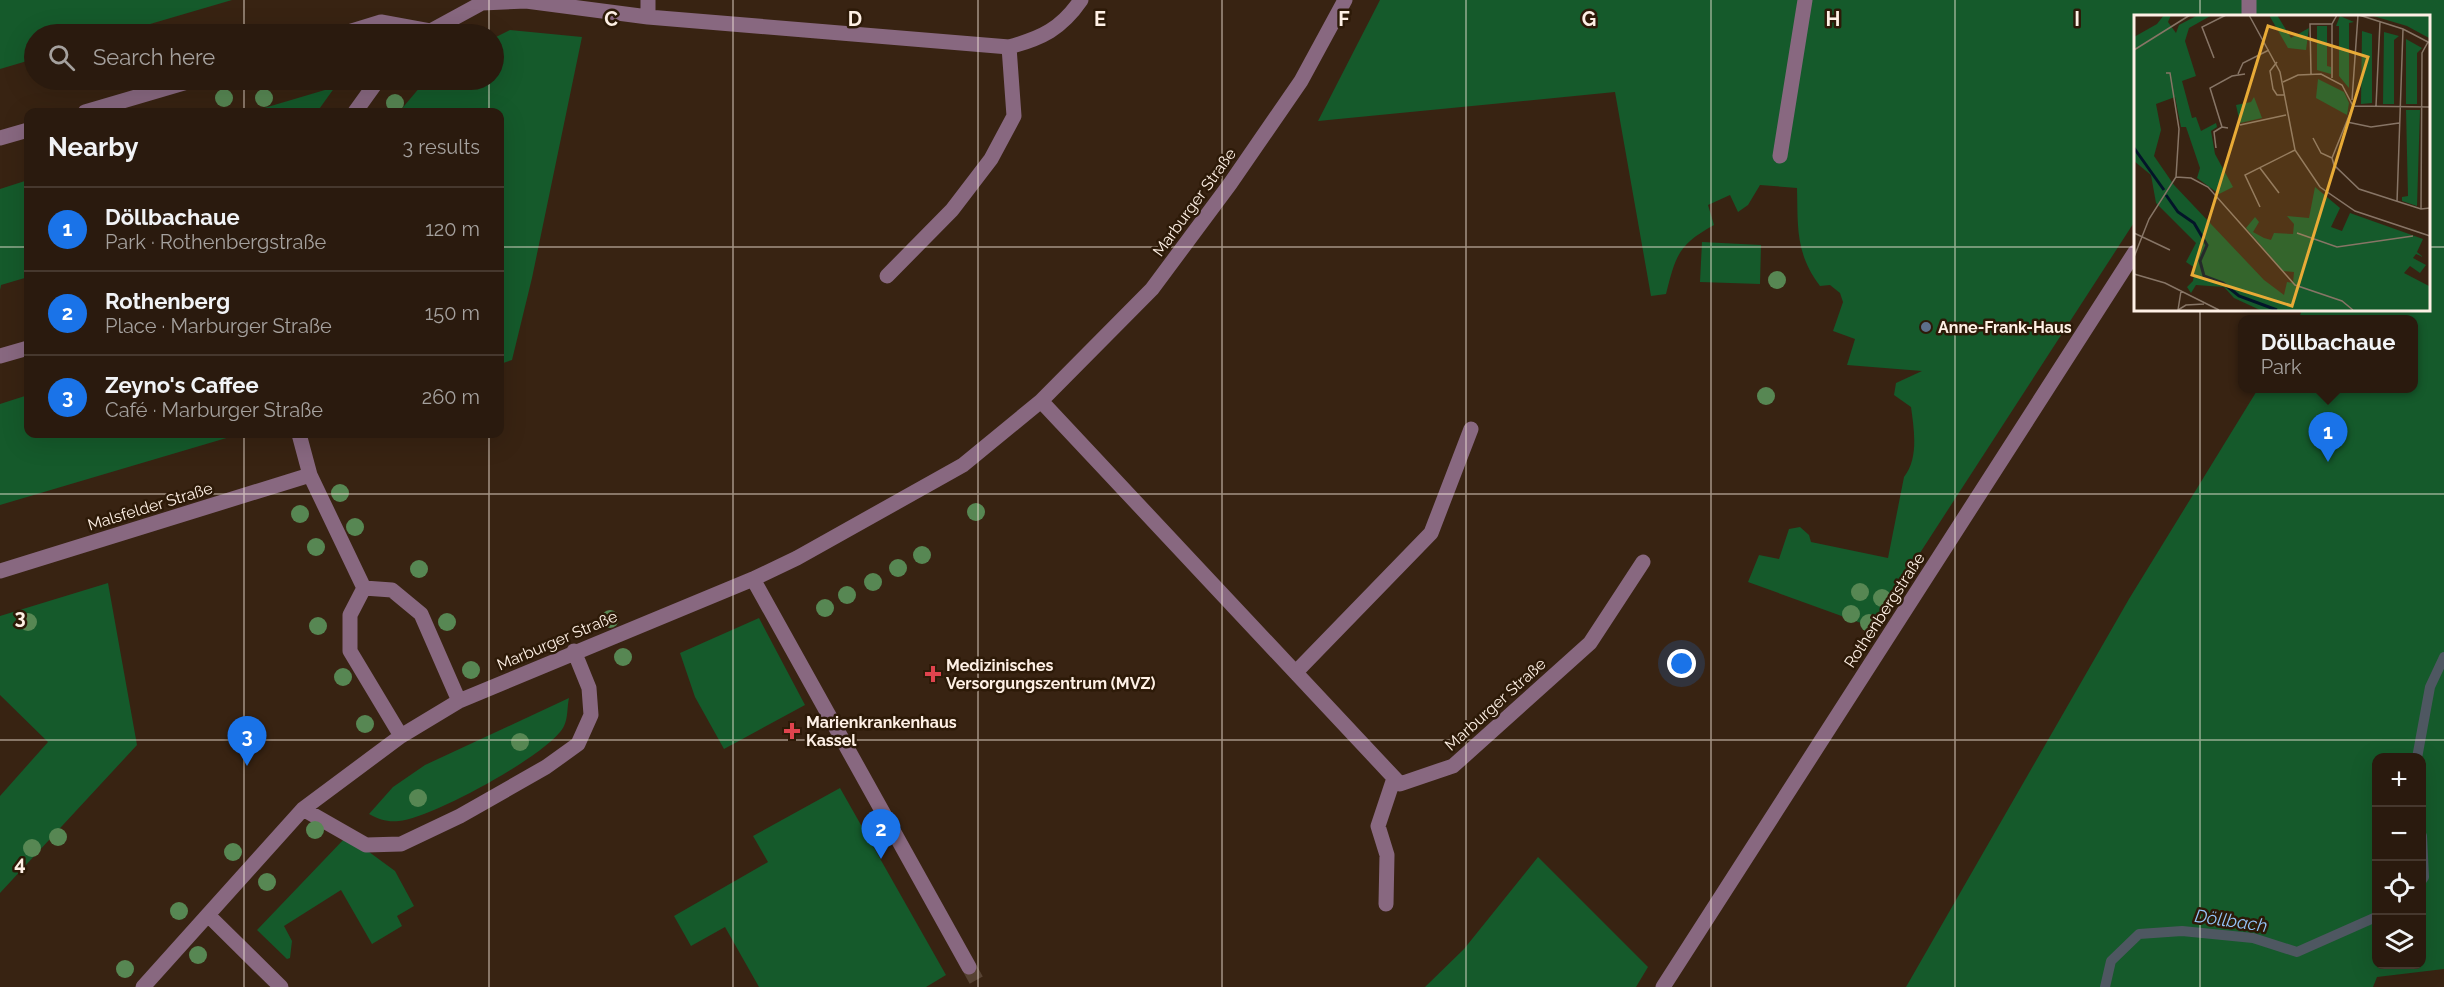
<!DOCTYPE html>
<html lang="en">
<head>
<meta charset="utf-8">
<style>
  :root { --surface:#2a1a0e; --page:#36271c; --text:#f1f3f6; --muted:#a5a19e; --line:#46382e; --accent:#1a73e8 }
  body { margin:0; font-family:Raleway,sans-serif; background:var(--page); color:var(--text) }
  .controls { position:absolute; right:18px; bottom:18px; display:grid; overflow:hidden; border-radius:12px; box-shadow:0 6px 24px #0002 }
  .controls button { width:54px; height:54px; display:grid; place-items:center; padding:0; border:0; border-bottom:2px solid var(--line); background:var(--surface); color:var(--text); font:30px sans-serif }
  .you { position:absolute; left:1682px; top:664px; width:21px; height:21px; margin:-15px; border:4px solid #fff; border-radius:50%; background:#1a73e8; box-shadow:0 0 0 9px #1a73e833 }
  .badge { display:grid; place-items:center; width:39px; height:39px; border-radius:50%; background:var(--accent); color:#fff; font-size:20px; font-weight:700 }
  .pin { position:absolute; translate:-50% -50px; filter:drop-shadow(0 2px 3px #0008) }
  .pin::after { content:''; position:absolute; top:32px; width:21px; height:18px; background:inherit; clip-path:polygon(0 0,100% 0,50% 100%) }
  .popup { position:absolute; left:2238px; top:315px; width:180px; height:78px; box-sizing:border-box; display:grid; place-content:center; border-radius:12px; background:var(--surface); filter:drop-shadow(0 2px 4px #0005); font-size:20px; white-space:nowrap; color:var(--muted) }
  .popup b { font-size:22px; color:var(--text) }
  .popup::after { content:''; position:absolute; left:50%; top:100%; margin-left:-12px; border:12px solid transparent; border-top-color:var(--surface) }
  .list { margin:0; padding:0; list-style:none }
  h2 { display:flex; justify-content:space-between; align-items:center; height:78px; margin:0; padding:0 24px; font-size:26px }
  h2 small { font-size:20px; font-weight:400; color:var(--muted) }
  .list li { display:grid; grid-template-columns:39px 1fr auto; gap:18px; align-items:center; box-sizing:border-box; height:84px; padding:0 24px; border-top:2px solid var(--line) }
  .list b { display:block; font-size:22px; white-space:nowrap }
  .list p { margin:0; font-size:20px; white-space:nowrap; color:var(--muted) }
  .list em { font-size:20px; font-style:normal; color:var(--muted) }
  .icon { flex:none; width:33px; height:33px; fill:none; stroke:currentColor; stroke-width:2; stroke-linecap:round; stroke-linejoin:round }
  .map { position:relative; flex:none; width:2444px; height:987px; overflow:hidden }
  .search { position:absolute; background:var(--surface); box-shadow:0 6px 24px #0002; left:24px; top:24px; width:480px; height:66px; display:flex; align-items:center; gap:15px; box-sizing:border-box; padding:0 21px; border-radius:33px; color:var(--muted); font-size:22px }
  .panel { position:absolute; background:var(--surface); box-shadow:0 6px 24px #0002; left:24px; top:108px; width:480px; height:330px; border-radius:12px }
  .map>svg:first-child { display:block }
</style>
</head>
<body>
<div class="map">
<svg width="2444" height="987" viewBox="0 0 2444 987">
  <rect width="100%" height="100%" fill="#382312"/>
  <path fill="#155a2b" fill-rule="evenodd" d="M0,0h232l-116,34h-82v25l-34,10z
    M1380,0h1064v969l-67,8 -4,10h-467l223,-388 129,-210 156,-1v-68l-115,-1 3,-10h126v-293h-293v205l-263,406 -124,-45 11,-27 20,4 10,-30 11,-2 9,8 2,7 77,16 16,-81c15,-19 10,-48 7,-70l-17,-12 2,-12 26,-12 -75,-6 8,-26 -22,-8 10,-29 -3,-9 -10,-8 -10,1c-25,-33 -22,-60 -23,-98l-37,-3 -12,20 -10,7 -8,-17 -22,10 6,20c-36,20 -38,30 -48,69l-15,2 -36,-204 -297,29zM2376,758h46v206h-46z
    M510,30l72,7 -50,241 -20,82 -12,4v-252h-101l27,-32h68v-42z
    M335,87l-18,25h-66z
    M28,180v97l-27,8 -1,5v-101z
    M1702,242l59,3 -1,39 -60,-2z
    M28,395v39h212l-240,71v-101z
    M108,583l29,162 -137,148v-97l48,-54 -48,-47v-79z
    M759,618l46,87 -81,44 -29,-52 -15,-44z
    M569,698c-2,9 -1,20 -5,28 -12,27 -134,93 -165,95 -12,1 -19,-1 -30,-7l24,-27 32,-22z
    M840,788l106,187 -20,12h-167l-34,-60 -34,19 -17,-30 94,-54 -15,-26z
    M345,838l20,11 30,22 19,35 -17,10 5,10 -30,18 -31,-54 -57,36 8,15 -2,17 -3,1 -30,-29z
    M1538,857l110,110 -12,20h-211l39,-38z"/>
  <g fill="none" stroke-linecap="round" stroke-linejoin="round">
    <path stroke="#4e5761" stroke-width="10" d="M2417,758l13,-71 14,-30
      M2422,836l2,41 -2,3
      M2105,987l6,-26 28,-27 43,-3 71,7 44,14 79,-35"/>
    <path stroke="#564232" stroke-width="15" stroke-dasharray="15 8" stroke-linecap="butt" d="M969,967l11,20"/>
    <path stroke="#886880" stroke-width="15" d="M648,0v17
      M2249,16v-16
      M342,34l39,-12 49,9
      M425,34l57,-31 44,-2 122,16 361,30c33,-9 52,-18 72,-47
      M85,112l109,-32
      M355,112l23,-32
      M0,138l28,-8
      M1780,156l25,-156
      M887,276l65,-66 39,-51 23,-43 -5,-69
      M0,356l28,-8
      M1041,401l359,383 53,-18 137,-123 53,-81
      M299,434l11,41 54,113
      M0,571l310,-96
      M753,579l216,388
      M364,588l-14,27v36l51,85
      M364,588l28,2 29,24 38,87
      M1296,672l135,-139 40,-104
      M303,809l63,36 35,-1 59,-28 86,-49 32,-23 13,-29 -2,-27 -15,-37
      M1386,904l1,-49 -9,-29 16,-48
      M209,916l72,71
      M143,987l160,-178 98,-73 58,-35 294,-122 44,-21 166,-93 78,-64 111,-112 78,-105 71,-103 44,-81
      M1663,987l472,-735"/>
  </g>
  <g fill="#578753">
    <circle cx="224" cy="98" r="9"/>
    <circle cx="264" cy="98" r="9"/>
    <circle cx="395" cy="103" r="9"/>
    <circle cx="1777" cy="280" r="9"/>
    <circle cx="1766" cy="396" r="9"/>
    <circle cx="340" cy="493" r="9"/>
    <circle cx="976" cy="512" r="9"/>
    <circle cx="300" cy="514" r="9"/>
    <circle cx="355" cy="527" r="9"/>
    <circle cx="316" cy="547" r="9"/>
    <circle cx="922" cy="555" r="9"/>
    <circle cx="898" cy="568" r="9"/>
    <circle cx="419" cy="569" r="9"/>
    <circle cx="873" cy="582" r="9"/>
    <circle cx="1860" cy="592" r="9"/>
    <circle cx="847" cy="595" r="9"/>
    <circle cx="1882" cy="598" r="9"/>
    <circle cx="825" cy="608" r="9"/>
    <circle cx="1851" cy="614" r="9"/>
    <circle cx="610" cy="619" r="9"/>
    <circle cx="28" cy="622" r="9"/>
    <circle cx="447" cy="622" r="9"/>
    <circle cx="1869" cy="623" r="9"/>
    <circle cx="318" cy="626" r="9"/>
    <circle cx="623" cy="657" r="9"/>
    <circle cx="471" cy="670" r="9"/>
    <circle cx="343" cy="677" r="9"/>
    <circle cx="365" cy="724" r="9"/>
    <circle cx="520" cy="742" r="9"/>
    <circle cx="418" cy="798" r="9"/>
    <circle cx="315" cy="830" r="9"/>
    <circle cx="58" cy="837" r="9"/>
    <circle cx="32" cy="848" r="9"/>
    <circle cx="233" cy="852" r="9"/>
    <circle cx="267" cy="882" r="9"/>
    <circle cx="179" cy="911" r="9"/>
    <circle cx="198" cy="955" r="9"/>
    <circle cx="125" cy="969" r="9"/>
  </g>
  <path fill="none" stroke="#fef0e5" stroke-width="1.5" stroke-opacity="0.55" d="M244,0v34M489,0v34M733,0v987M978,0v987M1222,0v987M1466,0v987M1711,0v987M1955,0v987M2200,0v16M244,80v32M489,80v32M0,247h28M500,247h1635M2428,247h16M2200,309v678M244,434v553M489,434v553M0,494h2444M0,740h2444"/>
  <circle fill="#5c6f8a" stroke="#2d1a08" stroke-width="2" cx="1926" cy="327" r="6"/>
  <g fill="#e0444e" stroke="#2d1a08" stroke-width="2">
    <path d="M930 665h6v6h6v6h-6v6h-6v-6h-6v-6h6z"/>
    <path d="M789 722h6v6h6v6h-6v6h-6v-6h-6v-6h6z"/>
  </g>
  <g text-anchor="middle" stroke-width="5" stroke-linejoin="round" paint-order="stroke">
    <g font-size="16" fill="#fef0e5" stroke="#2d1a08">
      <text transform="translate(1194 202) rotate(-54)" y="6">Marburger Straße</text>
      <text transform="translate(150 506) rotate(-17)" y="6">Malsfelder Straße</text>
      <text transform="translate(1884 610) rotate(-57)" y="6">Rothenbergstraße</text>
      <text transform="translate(557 640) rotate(-23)" y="6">Marburger Straße</text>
      <text transform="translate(1495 704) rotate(-42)" y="6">Marburger Straße</text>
    </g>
    <g font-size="16" font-weight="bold" fill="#fef0e5" stroke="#2d1a08" text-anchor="start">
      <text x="1938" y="333">Anne-Frank-Haus</text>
      <text x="946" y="671">Medizinisches<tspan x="946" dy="18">Versorgungszentrum (MVZ)</tspan></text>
      <text x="806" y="728">Marienkrankenhaus<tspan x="806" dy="18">Kassel</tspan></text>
    </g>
    <g font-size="18" font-style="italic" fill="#94c5f9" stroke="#2d1a08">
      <text transform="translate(2231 921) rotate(8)" y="6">Döllbach</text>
    </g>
  </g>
  <g transform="translate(2134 15)">
    <rect width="296" height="296" fill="#382312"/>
    <path d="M30,0h7l-3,7 8,11 3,-8 19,-10h14l-23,13 -4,13 11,35 -14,5 10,37 4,-1 5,14 15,-8 1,4 -6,4 4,23 18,33 -14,7 -22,-16 3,-10 -14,-41h-5l-6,-30 -19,7 5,26 -7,26 20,29 90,95 20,15 3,-13 6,1 1,-11 -11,-1 -37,-43 9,-11 4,5 -6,10 11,6 7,2 3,-7 19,1 1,-10 -7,-8 22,2 6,-31 25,21 -9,19 11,4 8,-18 73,26 -6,13 6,5 -7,-3 -3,4 13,7 -6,8 -10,-7 -6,7 25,13v24h-169l-26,-12 -10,-11 -28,-2 -5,8 -4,-6 6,-6 2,-13 -9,-6 10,-19 -40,-40 -5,-28 -17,-14v-124l23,-13zM135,0h8l14,23 18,-10 -3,22 -18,-2zM236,0h59v23l-22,-12zM206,1l14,6 -5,1v65l-10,-12v-50h-3zM183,11h10v40l4,1v7l-14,-4zM228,16l10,3v69l-11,1zM250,17l15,4 -5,4v64h-11zM272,24l16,9 -5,5v51h-11zM184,64l26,13 5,11 -2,12 -31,-17zM120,82l8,21 -22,5 -4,-18 15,-3zM272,95h14l-3,96 -15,-5v-4l6,-1z" fill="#155a2b"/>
    <path fill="none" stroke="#031529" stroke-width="3" d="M0,133l30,42M32,180l12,17 16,11 13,22 -7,16 4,15 19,7 16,13 38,14"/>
    <path fill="none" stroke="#877566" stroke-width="1.5" d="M115,0l31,57 15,78 25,37 35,24 75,25M225,0l44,14 27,14M0,35l56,-35M80,43l-12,-31 24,-12M143,47l-7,9 3,18 4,6h7M104,59l5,-11 26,-13M177,59l-1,-50h22M198,63v-54l5,-9M149,67l15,-7 23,-1 21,11 11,21 -21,52 2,7 25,24 62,20 9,-1M218,85l6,-85M219,91l77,1M242,91l4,-84M213,107l24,5 28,-4M106,110l46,-10M94,113l-6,-1 -12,-39 22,-12 13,-2M179,123l8,15 11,5M82,133l-2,-16 8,-5M126,153l19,25M42,162l15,1 17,9 87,98 47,16 11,9M263,187l6,-173M126,192l-15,-32 50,-25M287,194l1,-156 6,-11M0,218l36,17M163,218l40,14 76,-11M0,242l15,-38 27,-42 3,-48 -9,-56h-4M0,259l31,9 54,27M44,295l8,-5 18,-1M44,295l3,-19"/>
    <path fill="#e8ab37" fill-opacity="0.15" stroke="#e8ab37" stroke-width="3" d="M134,11l100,31 -76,249 -100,-31z"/>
    <rect width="296" height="296" fill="none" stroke="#fef0e5" stroke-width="3"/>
  </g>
  <g font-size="20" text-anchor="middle" font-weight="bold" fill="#fef0e5" stroke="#2d1a08" stroke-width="5" stroke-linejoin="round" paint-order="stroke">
    <text x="611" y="26">C</text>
    <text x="855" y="26">D</text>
    <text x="1100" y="26">E</text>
    <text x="1344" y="26">F</text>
    <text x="1589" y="26">G</text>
    <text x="1833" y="26">H</text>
    <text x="2077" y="26">I</text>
    <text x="20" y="624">3</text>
    <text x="20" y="870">4</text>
  </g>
</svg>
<div class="controls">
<button>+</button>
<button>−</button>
<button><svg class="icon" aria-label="locate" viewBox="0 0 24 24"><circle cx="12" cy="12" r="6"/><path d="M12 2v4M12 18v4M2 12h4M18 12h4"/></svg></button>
<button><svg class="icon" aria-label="layers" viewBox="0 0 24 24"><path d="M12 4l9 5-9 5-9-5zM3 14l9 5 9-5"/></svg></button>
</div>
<div class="you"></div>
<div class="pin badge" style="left:2328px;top:462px">1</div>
<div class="popup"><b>Döllbachaue</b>Park</div>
<div class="pin badge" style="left:881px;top:859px">2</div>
<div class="pin badge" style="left:247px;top:766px">3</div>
<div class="search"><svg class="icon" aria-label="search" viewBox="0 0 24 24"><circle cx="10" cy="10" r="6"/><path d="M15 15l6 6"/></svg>Search here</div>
<section class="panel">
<h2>Nearby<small>3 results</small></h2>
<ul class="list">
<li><span class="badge">1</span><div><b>Döllbachaue</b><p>Park · Rothenbergstraße</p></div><em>120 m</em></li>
<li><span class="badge">2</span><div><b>Rothenberg</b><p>Place · Marburger Straße</p></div><em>150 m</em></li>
<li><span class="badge">3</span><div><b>Zeyno's Caffee</b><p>Café · Marburger Straße</p></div><em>260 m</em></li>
</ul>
</section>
</div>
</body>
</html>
